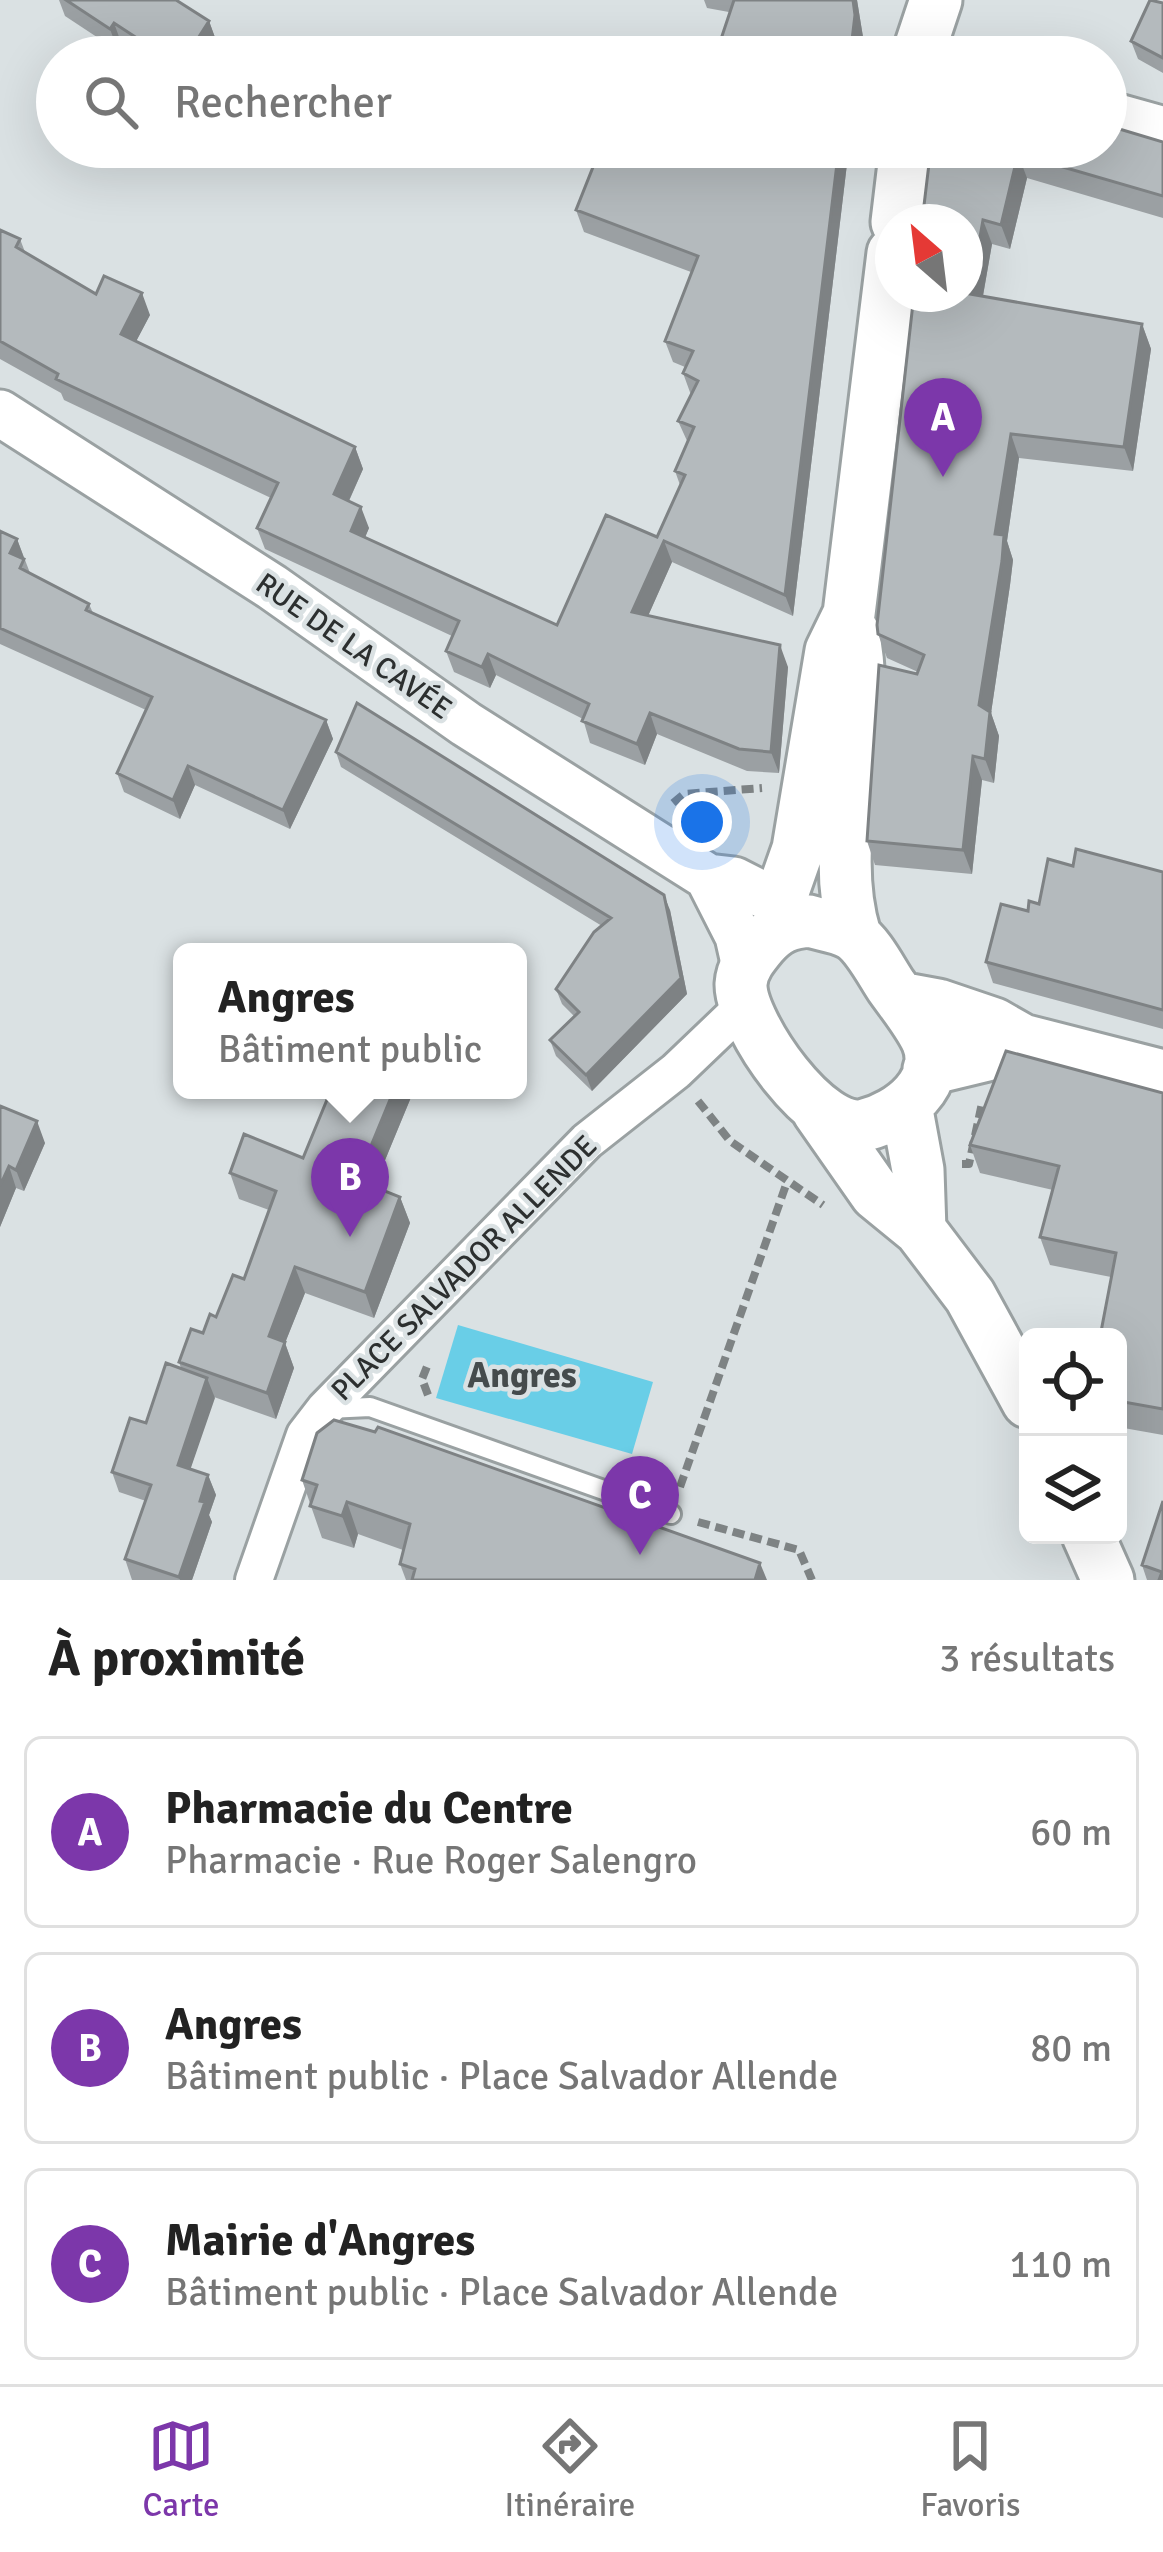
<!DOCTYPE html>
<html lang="fr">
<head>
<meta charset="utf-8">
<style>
  :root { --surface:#fff; --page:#f2f2f2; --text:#222; --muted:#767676; --line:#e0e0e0; --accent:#7c37aa }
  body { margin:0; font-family:Signika,sans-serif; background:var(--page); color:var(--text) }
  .controls { position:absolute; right:36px; bottom:36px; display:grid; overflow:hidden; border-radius:18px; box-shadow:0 12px 48px #0002 }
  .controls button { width:108px; height:108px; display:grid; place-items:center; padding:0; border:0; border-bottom:3px solid var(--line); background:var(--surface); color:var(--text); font:60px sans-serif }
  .compass { position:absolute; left:875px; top:204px; width:108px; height:108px; border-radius:50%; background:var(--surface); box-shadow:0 12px 48px #0002; rotate:332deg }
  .you { position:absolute; left:702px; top:822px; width:42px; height:42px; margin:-30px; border:9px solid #fff; border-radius:50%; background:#1a73e8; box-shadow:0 0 0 18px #1a73e833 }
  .badge { display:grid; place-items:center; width:78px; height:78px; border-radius:50%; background:var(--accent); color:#fff; font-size:39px; font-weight:700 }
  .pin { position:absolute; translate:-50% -99px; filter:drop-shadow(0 3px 6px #0008) }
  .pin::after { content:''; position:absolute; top:63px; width:42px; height:36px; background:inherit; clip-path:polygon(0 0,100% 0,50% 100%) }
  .popup { position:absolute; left:173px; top:943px; width:354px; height:156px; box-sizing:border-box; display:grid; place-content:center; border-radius:18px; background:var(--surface); filter:drop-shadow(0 3px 9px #0005); font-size:39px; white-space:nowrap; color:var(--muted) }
  .popup b { font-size:45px; color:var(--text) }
  .popup::after { content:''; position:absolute; left:50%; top:100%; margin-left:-24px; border:24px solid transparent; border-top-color:var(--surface) }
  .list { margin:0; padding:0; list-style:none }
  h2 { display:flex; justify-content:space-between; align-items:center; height:156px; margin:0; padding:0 48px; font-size:51px }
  h2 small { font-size:39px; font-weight:400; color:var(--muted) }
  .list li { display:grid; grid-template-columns:78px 1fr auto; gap:36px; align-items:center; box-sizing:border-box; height:192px; margin:0 24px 24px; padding:0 24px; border:3px solid var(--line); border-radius:18px }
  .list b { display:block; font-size:45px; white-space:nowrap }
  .list p { margin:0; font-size:39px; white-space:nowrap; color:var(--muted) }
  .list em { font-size:39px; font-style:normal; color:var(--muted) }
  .icon { flex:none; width:66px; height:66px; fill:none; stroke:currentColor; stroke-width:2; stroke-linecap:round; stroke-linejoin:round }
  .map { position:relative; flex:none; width:1163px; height:1580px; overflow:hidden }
  .search { position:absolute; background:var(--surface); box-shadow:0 12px 48px #0002; left:36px; right:36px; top:36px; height:132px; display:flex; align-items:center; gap:30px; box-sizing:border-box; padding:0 42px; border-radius:66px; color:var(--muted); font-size:45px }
  .sheet { height:804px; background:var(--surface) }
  nav { display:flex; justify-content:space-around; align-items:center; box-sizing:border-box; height:168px; border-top:3px solid var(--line); background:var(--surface); font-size:33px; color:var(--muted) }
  nav a { display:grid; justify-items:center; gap:6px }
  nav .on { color:var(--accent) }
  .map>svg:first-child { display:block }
</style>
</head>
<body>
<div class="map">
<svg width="1163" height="1580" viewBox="0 0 1163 1580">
  <rect width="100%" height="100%" fill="#dae1e3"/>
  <path fill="#69cee7" d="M458,1325l195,57 -21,72 -196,-56z"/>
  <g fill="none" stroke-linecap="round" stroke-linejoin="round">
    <defs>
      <path id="service" d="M328,1409l42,-2 301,107"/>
      <path id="minor" d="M1106,109l57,16
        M254,1580l51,-145 20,-26 262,-268 89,-70 69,-66"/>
      <path id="tertiary" d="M0,413l272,174 194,137 242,153 26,3 45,23
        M708,877l30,59 7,31"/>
      <path id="secondary" d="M917,57l19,-57
        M897,222l9,-75
        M853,632c22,99 -28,205 2,303
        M809,921c13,4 32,6 44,14 15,10 28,36 38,51 12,17 27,35 36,54 18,42 -26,76 -62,85 -46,13 -125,-101 -124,-141 1,-16 11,-28 21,-40 14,-16 26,-21 47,-23z
        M786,923l-7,-20 19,-54 33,-198 18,-37 44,-361
        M900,998l38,7 56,19 28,16 141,36
        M929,1069l58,-14 35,-15
        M906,1105l12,65 2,60
        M818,1111l58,83 44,36 50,66 58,106
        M1088,1535l20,45"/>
    </defs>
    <use href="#service" stroke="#9aa1a2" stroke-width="24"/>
    <use href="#minor" stroke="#9aa1a2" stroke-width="42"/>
    <use href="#tertiary" stroke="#9aa1a2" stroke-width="51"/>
    <use href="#secondary" stroke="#9aa1a2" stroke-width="57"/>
    <path stroke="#7e8384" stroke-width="8" stroke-dasharray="12 6" stroke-linecap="butt" d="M673,803l11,-9 78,-6
      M698,1101l32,40 93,64
      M962,1164h7l13,-61
      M428,1395l-6,-16 6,-15
      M680,1487l107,-305
      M698,1522l101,28 13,30"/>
    <use href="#service" stroke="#fff" stroke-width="18"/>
    <use href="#minor" stroke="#fff" stroke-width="36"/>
    <use href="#tertiary" stroke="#fff" stroke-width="45"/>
    <use href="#secondary" stroke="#fff" stroke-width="51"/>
  </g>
  <path fill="#9ba0a3" d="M59,0h117l33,21 8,22 -9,14h-68l-18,-12 -4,6 -53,-35z
    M704,0h153l6,37 -156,-29z
    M1163,3v70l-25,-14 -7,-18z
    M1163,142v76l-136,-40 -17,71 -18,-5 -9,52 159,28 9,25 -18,122 -114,-13 -12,83 6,19 -3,25 -19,128 8,23 -5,47 -12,-3 -10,94 -97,-9 -8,-24 51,-169 -31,-14 -9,-24 53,-487z
    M637,147h212l-56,469 -121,-54 -24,54 140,51 -9,106 -32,-2 -90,-37 -12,31 -55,-22 -7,-24 -87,-44 -6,13 -36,-16 -8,-21 6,-15 -187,-87 -8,-21 14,-30 -207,-98 -3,-7 -61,-34v-129l20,9 5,13 71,42 54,21 -14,26 219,106 8,22 -14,32 20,27 -4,9 192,88 100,-88 23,-52 -5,-14 13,-28 -10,-22 13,-26 -8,-22 2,-6 -12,-5 -8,-21 26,-69 -107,-40 -8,-22 55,-47z
    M0,531l17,8 13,34 59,31 4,9 233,107 7,19 -43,90 -95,-44 -15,34 -56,-27 -7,-19 29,-63 -146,-66z
    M336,752l334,158 17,84 -95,97 -36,-35 -6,-16 24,-24 -12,-12 -6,-15 46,-63 -261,-159z
    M1073,866l90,6v157l-170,-46 -7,-21 42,-51 11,-7z
    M414,1090l-40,97 26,10 10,26 -36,95 -69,-25 -20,50 9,25 -18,51 -62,-22 -24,72 18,6 8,20 -7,20 3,7 -20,58h-60l-7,-21 21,-58 -27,-9 -7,-20 34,-49 35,-55 -2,-6 24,-29 41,-54 25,-69 -30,-11 -9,-26 73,-15z
    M1163,1093v342l-45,-8v-90l-7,-60 -61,-12 -10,-28 13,-47 -73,-17 -10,-28z
    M0,1106l45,37 -21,48 -8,-3 -16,39z
    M302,1480l465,100h-361l-6,-16 3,-14 -45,-16 -4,14 -32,-10z
    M1163,1501v79h-16l-5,-15z"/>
  <path fill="#7e8284" d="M853,0h4l6,37 -3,20h-10z
    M209,21l8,22 -9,14h-22z
    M114,23l8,22 -4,6 -8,-22z
    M839,147h10l-56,469 -8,-21z
    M1018,154l9,24 -17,71 -9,-24z
    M983,220l9,24 -13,74 -9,-24z
    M142,293l8,22 -21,40 -8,-21z
    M1142,324l9,25 -18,122 -9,-24z
    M1011,434l8,24 -12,83 6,19 -3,25 -19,128 8,23 -5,47 -9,-24 -6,-54 16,-171z
    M355,447l8,22 -21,47 -8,-22z
    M361,507l8,21 -10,24 -8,-21z
    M17,539l7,19 -14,-5z
    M664,541l8,21 -32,72 -8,-22z
    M780,645l8,22 -9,106 -8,-21z
    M488,654l8,21 -6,13 -8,-21z
    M650,713l7,21 -12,31 -8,-21z
    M326,720l7,19 -43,90 -7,-19z
    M973,756l9,24 -10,94 -9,-24z
    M188,766l7,19 -15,34 -7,-19z
    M664,895l6,15 17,84 -95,97 -6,-16z
    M394,1090h20l-48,116 -9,-26z
    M37,1121l8,22 -21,48 -8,-21z
    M9,1166l7,22 -16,39v-41z
    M400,1197l10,26 -36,95 -9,-26z
    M295,1267l10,26 -20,50 9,25 -18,51 -9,-26 2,-57z
    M207,1378l8,20 -30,87 -7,-20z
    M208,1475l8,20 -7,20 3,7 -20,58h-12l-1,-3z
    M347,1502l11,32 -4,14 -12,-32z
    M760,1563l7,17h-12z"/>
  <path fill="#b4babd" stroke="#7e8284" stroke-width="3" d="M66,0h110l33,21 -23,36h-20l-52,-34 -4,6z
    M734,0h119l2,15 -5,42h-135z
    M1150,0l13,3v55l-32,-17z
    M1106,125l57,17v54l-145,-42 -17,71 -18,-5 -13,74 172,30 -18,123 -113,-13 -16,100 9,1 -2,26 -23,144 11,7 -5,47 -12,-3 -10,94 -96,-9 12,-176 38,9 7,-19 -46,-21 -1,-9 37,-331h51v-72h-43l9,-75h175z
    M637,147h202l-54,448 -121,-54 -32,71 148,33 -9,107 -32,-3 -89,-36 -13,31 -55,-23 7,-17 -101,-50 -6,13 -36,-16 13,-30 -202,-93 21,-45 -222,-104 2,-5 -58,-33v-111l20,9 -4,8 80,47 8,-18 38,17 -21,41 234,113 -21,47 27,13 -10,24 206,94 49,-110 51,22 28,-62 -10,-4 19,-44 -16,-6 20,-40 -15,-8 10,-22 -28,-10 33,-85 -122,-46 23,-58 32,11z
    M0,531l17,8 -7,14 14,6 -4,9 69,36 -3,6 240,110 -43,90 -95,-44 -15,34 -56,-27 35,-76 -152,-69z
    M357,703l307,192 17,83 -95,97 -36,-35 29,-28 -23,-23 38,-57 17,-14 -275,-166z
    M1076,849l87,23v138l-177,-48 15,-58 27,7 1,-10 10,3 9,-45 25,7z
    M1006,1051l157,42v316l-45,-8v-64h-18l16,-84 -76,-16 19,-71 -89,-21z
    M331,1090h63l-37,90 43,17 -35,95 -70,-25 -26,69 16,6 -18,51 -88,-31 12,-33 12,4 7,-19 6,3 17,-42 11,4 32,-88 -46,-18 14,-39 59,24z
    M0,1106l37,15 -21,49 -7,-4 -9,20z
    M166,1363l41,15 -29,87 30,10 -8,26 5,1 -26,75 -54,-18 26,-74 -39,-13 18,-54 16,5z
    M334,1420l41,12 3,-5 382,136 -5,17h-343l3,-11 -15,-5 10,-40 -63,-22 -5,14 -32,-10 7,-21 -15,-5 15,-47z
    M1163,1501v79h-4l3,-8 -20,-7z"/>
  <g text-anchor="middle" stroke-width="9" stroke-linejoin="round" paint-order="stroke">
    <g font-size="30" fill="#2c2f2f" stroke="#dae1e3">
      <text transform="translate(354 646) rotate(35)" y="10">RUE DE LA CAVÉE</text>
      <text transform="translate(464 1268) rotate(-45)" y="10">PLACE SALVADOR ALLENDE</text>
    </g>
    <g font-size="36" font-weight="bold" fill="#454b4c" stroke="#dae1e3">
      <text x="522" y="1387">Angres</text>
    </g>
  </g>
</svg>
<div class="controls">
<button><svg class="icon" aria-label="locate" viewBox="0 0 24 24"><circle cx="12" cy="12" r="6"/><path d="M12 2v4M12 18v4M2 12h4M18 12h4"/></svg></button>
<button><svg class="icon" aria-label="layers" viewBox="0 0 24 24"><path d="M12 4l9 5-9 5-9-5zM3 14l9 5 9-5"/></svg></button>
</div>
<svg class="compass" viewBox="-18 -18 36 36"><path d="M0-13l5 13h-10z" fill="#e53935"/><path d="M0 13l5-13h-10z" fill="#767676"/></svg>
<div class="you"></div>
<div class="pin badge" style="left:943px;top:477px">A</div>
<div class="pin badge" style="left:350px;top:1237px">B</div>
<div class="popup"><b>Angres</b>Bâtiment public</div>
<div class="pin badge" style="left:640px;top:1555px">C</div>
<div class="search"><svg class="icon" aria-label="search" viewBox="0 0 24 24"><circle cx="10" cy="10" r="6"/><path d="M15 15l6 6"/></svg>Rechercher</div>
</div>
<section class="sheet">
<h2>À proximité<small>3 résultats</small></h2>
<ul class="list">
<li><span class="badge">A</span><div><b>Pharmacie du Centre</b><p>Pharmacie · Rue Roger Salengro</p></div><em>60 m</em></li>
<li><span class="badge">B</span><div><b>Angres</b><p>Bâtiment public · Place Salvador Allende</p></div><em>80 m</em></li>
<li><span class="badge">C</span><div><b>Mairie d'Angres</b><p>Bâtiment public · Place Salvador Allende</p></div><em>110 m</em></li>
</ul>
</section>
<nav>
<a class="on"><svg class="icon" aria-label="map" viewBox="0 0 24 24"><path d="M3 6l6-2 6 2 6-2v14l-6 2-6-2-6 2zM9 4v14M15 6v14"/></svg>Carte</a>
<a><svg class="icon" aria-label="directions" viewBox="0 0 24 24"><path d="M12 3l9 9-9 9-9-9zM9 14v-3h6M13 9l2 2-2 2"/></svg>Itinéraire</a>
<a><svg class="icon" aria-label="saved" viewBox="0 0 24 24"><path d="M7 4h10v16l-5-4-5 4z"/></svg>Favoris</a>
</nav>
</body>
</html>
